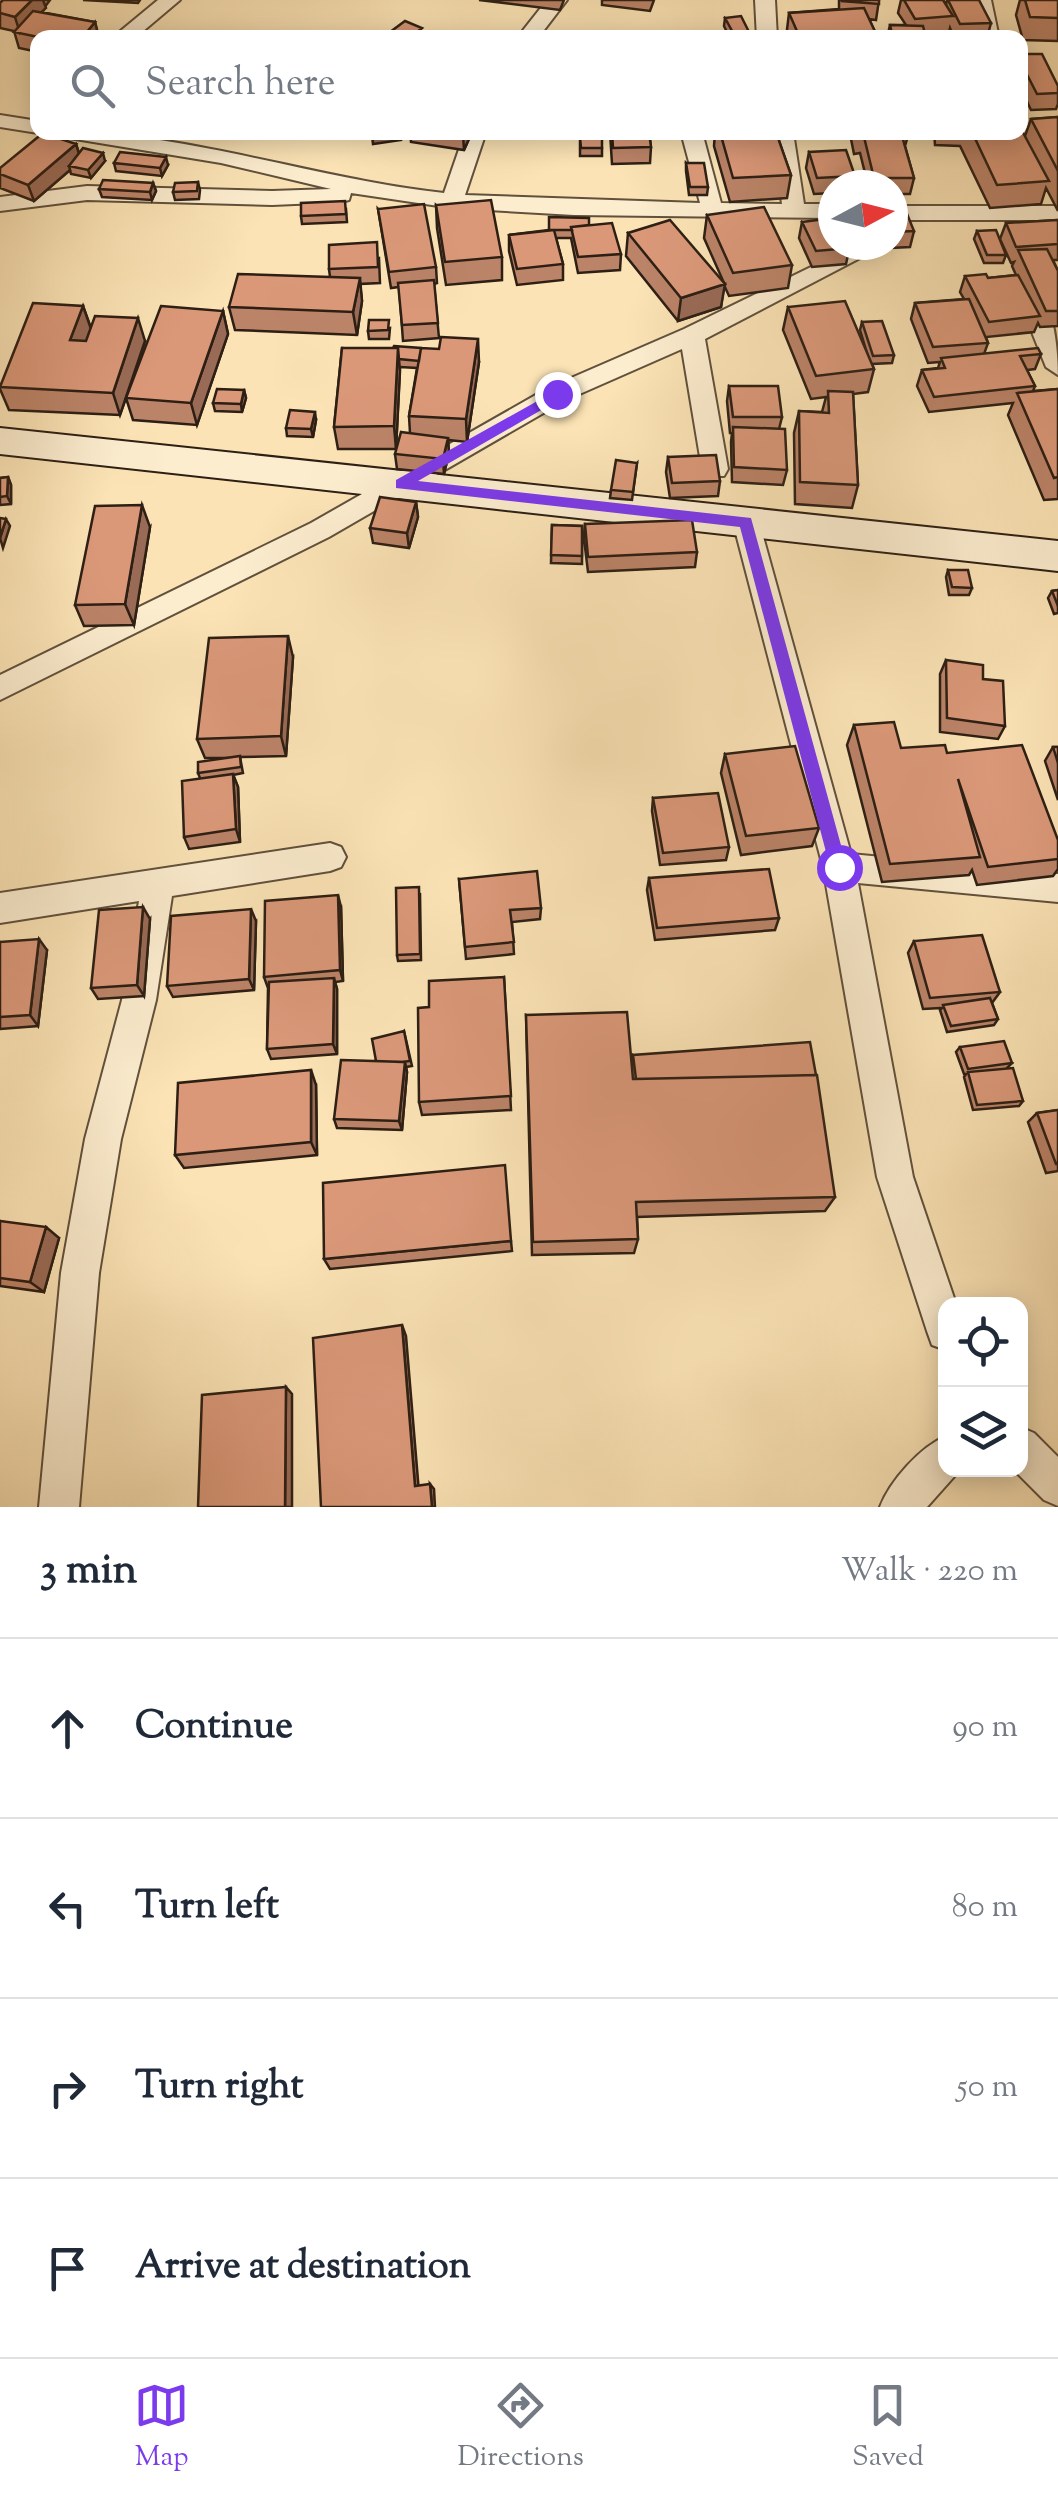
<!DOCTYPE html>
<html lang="en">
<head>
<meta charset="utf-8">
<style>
  :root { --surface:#fff; --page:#f2f2f3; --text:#1f2937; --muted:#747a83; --line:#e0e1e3; --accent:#7c3aed }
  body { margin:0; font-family:"Sorts Mill Goudy",serif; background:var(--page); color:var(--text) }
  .controls { position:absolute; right:30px; bottom:30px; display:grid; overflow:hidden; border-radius:20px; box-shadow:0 5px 25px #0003 }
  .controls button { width:90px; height:90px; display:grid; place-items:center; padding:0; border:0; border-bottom:2px solid var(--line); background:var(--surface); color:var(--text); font:50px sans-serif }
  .compass { position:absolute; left:818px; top:170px; width:90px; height:90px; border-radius:50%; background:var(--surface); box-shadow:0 5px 25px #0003; rotate:83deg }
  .stop { position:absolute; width:30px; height:30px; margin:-22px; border:8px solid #7c3aed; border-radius:50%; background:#fff }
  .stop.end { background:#7c3aed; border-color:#fff; box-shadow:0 2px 10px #0008 }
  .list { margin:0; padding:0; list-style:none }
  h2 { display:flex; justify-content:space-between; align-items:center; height:130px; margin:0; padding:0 40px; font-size:42px }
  h2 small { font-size:32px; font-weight:400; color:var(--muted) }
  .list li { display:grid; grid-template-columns:65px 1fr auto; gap:30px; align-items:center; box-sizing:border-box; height:180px; padding:0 40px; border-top:2px solid var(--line) }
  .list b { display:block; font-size:38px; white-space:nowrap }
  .list em { font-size:32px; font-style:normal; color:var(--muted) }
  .icon { flex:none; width:55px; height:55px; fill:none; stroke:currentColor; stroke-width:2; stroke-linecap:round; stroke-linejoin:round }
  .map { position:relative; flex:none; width:1058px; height:1507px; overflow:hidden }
  .search { position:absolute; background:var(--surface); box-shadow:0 5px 25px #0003; left:30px; right:30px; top:30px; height:110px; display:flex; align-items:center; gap:25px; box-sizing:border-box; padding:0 35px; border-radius:20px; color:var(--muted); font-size:38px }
  .sheet { height:850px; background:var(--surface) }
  nav { display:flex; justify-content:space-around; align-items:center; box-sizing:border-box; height:140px; border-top:2px solid var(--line); background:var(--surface); font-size:28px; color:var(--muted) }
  nav a { display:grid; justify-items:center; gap:5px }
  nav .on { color:var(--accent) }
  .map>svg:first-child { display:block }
</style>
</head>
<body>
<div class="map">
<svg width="1058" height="1507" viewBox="0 0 1058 1507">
  <rect width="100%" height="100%" fill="#fbe3b5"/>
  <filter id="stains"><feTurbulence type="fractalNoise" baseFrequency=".002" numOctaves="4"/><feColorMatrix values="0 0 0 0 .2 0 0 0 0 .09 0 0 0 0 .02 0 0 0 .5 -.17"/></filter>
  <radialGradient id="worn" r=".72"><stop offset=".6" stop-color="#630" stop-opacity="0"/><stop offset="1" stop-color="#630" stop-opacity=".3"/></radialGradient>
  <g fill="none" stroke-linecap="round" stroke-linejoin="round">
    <defs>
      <path id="street" d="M158,0h22l-45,38h-23z
        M547,0h20l-29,38h-21z
        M755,0h20l2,38h-20z
        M971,0h20l8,38h-20z
        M0,115l38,6v11h3l-3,1 -38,-6z
        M59,132c131,0 255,47 385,61l21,-61h21l-21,63 235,8 -19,-71h21l19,71 61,1 -10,-72h21l11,72h29v14l-259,-3 -122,-7 -101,-15 -2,7 -8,2 -69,3 -185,-5 -87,11v-14l87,-11 185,5 59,-2 -110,-26 -152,-25z
        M893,206h165v14h-165z
        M856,245h29l-180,94 23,130 -4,7h-18l-4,-7 -20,-120 -116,51 -237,137 -329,163v-25l311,-152 237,-135 136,-59z
        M1027,282c27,8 31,70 31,93l-12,-8 -31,-77z
        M746,512l9,3 4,7 92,332 207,20v28l-200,-19 55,294 43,127h-10v46l-14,-5 -5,-14 -50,-154 -54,-310 -90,-345 4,-7z
        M330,843l11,4 5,10 -5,10 -11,4 -158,25 -16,104 -35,139 -22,134 -20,234h-40l22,-234 24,-134 37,-139 17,-99 -139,22v-30z
        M1020,1427l14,6 24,24v49l-14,-6 -30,-30h6z
        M946,1436v34h14l-33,37h-47c10,-26 40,-60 66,-71z"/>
      <path id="secondary" d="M0,428l1058,113v30l-1058,-117z"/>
    </defs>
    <use href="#street" stroke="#60503c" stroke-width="4"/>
    <use href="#secondary" stroke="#2d1f14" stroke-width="4"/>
    <use href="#street" fill="#fcedcf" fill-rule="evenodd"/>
    <use href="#secondary" fill="#fcedcf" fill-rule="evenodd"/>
  </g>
  <path fill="#bb8368" stroke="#2d1f14" stroke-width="2.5" d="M3,0h47l-9,12 54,10 4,16h-61v14l-19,-4 -5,-17 -14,-3v-25z
    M83,0h57l-2,3z
    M479,0h85l-4,10z
    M602,0h52l-4,11 -48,-6z
    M839,0h40l-3,20 -7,-1 9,19h-92l3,-25 50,-4z
    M901,0h42l3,5 1,-5 44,23 -4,15h-33l-4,-10 -1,4 -24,2 1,4h-39l3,-13h16l-8,-12z
    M1020,0h38v41l-35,-1 -7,-25z
    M725,18l27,20h-22l-6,-12z
    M1020,54l38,32v18l-2,5 -25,1 -11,-23z
    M1058,117v94l-12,-23 -5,16 -51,4 -30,-62 -25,-1 -1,-13h86l5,4 6,-17z
    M410,132h62l-8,18 -53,-8z
    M610,132h39l2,15 -1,16 -38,1z
    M715,132h69l-1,6h-5l13,37 -4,23 -57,4 -16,-56z
    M852,132h55l1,4 -3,10 9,32 -4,16h-17v-9h-25l-8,-32 -6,1 -3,-15z
    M580,137l22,11v8h-22z
    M76,144l3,9 26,8 -14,17 -20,-4 -1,-4 -36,31 -34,-13v-20z
    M809,152l46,24 -2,9h-20v8l-19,1 -8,-26z
    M114,163l54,2 -6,11 -46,-5z
    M686,163l22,24 -1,8h-18l-3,-24z
    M198,182l2,8 -1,9 -24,1 -2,-8z
    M153,183l3,8 -4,9 -50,-3 -3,-8z
    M436,205l66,52v23l-56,5 -9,-57z
    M346,209l1,13 -45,2 -1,-8z
    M378,209l58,58 1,16 -3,1 5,54 -36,3 -4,-54 -8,1z
    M893,209l21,22 -4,16 -61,3 -3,14 -34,3 -13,-29 3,-16 31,23h60z
    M707,215l85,50 -4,23 -59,8 -5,-11 -3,22 -43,14 -52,-65 2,-23 96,50 -20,-45z
    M1058,220v40h-5l5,11v55l-18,1 -2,-4 -4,9 -48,5 2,6 -4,11h57l-6,15 -8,1 8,16 -2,5 25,-2v110l-14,1 -36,-85 5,-12 -84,9 -12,-26 5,-16 16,-2 2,-6 -12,1 -17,-44 4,-16 49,-4 -4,-7 5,-16 23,2 28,-3 -4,-9 2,-4 -3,1 -11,-24 6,-16z
    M589,225l32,29 -1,16 -42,3 -7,-35h-15l7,26v16l-46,5 -8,-34v-16z
    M977,231l29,24 -3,8h-19l-10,-24z
    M379,258l1,25 -20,1 2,17 -5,34 -122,-5 -6,-23 101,-30 -1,-8z
    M83,306l8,22 54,13 -17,51 95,-81 5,23 -31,91 -64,-5 -7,-22 -6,17 -111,-5 -9,-21v-4z
    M788,307l79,46 -7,-23 2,-8 32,33 -2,8 -20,1 2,5 -6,23 -15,2 5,91 -6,23 -57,-4 -1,-71 5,-22 23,1 4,-15 -15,2 -28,-69z
    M390,328l-1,11h-20l-1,-8z
    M342,348l137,14 -12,80 -19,-2 1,13 -5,21 -47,-5 -2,-15 15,-21 -1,-17 8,-48 -17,-1 -4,82h-58l-4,-22z
    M729,386l53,31 -3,12 8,41 -4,15 -51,-3 -1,-40 1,-9h-2l-3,-32z
    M244,390l2,8 -4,14 -27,-1 -2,-8z
    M316,420l-3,17 -26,-1 -1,-8z
    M668,457l52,24 -2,15 -48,2 -4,-26z
    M637,463l-5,37 -22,-2 1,-8z
    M8,477l3,8v19l-11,1v-27z
    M416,502l2,15 -9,31 -36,-5 -3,-15z
    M585,524l112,28 -2,15 -107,5 -4,-33z
    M552,525l30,1v38l-31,-1z
    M150,527l-16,98 -50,1 -9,-21z
    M948,570l24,18 -3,7h-20l-3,-18z
    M1058,590v23l-4,1 -6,-16 4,-7z
    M293,657l-7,99 -46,1 3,16 -10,2 5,12 2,55 -51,7 -5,-12 16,-59 -2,-5 34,-15h-27l-8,-19z
    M946,660l37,19 22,47 -7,13 -58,-7v-58z
    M854,725l47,23 46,5 111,87v29l-5,7 -76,9 -5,-15 -3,5 -87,7 -35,-137z
    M1053,747h5v53l-13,-39z
    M725,754l94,74 -7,18 -71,9 -20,-82z
    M653,798l76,49 -3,13 -66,5 -8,-54z
    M649,878l130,40 -4,12 -120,10 -8,-50z
    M459,879l82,29 -1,11 -28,3 2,32 -48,5z
    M420,893l1,67 -23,1 -1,-6z
    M341,907l2,74 -8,1 2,7v65l-66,5 -4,-10 1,-61 -4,-11z
    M150,919l-6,77 -46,3 -7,-11z
    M256,921l-2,69 -81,7 -6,-11z
    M914,941l86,51 -8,11 6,16 -4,6 -47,7 -7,-22 2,-2 -19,1 -15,-56z
    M0,942l47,8 -9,76 -38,3z
    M504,977l7,133 -89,5 -3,-13 10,-95z
    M526,1015l105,49 2,-9 202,142 -10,14 -188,6 1,22 -4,14 -102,2z
    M404,1031l8,35 -6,1 1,5 -5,58 -65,-2 -3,-9 42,-58z
    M960,1047l52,16 -5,5 16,33 -4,5 -46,4 -9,-33 2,-3h-2l-8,-22z
    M316,1085l1,70 -133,13 -9,-13z
    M1058,1110v61l-12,2 -18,-51 9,-9z
    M0,1221l59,17 -15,54 -44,-6z
    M511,1241l1,10 -182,18 -6,-10z"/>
  <path fill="#996a55" stroke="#2d1f14" stroke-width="2.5" d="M32,0h11l3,8 -26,25 -5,-16z
    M95,22l4,16h-17z
    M394,132h6l1,8 -28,4 -1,-9z
    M464,132h8l-8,18 -1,-16z
    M76,144l5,17 -12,5 1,4 -36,31 -6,-16z
    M103,153l2,8 -14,17 -3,-8z
    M166,157l2,8 -6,11 -2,-8z
    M153,183l3,8 -4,9 -2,-8z
    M360,278l2,23 -5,34 -4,-23z
    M725,284l-4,23 -43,14 3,-23z
    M83,306l8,23 -13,34 -8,-23z
    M223,311l5,23 -31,91 -6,-22z
    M138,318l7,23 -25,74 -7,-22z
    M478,339l1,23 -12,80 -1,-23z
    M398,348l2,23 -4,78 -2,-23z
    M244,390l2,8 -4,14 -1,-8z
    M315,412l1,8 -3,17 -2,-8z
    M448,438l1,15 -5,21 -1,-15z
    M8,477l3,8v19l-4,-8z
    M416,502l2,15 -9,31 -2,-15z
    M142,505l8,22 -16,98 -9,-21z
    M6,519l4,7 -7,22 -3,-10z
    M288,636l5,21 -7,99 -5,-20z
    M233,774l5,13 2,55 -4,-13z
    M338,895l3,12 2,74 -3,-11z
    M143,907l7,12 -6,77 -7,-11z
    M251,909l5,12 -2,69 -5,-11z
    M39,939l8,11 -9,76 -8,-11z
    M334,978l3,11v65l-4,-10z
    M405,1062l2,10 -5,58 -3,-9z
    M311,1070l5,15 1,70 -6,-13z
    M46,1227l13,11 -15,54 -14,-10z
    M402,1325l4,11 13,156 -4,-6z
    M286,1387l6,7v113h-7z
    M430,1484l4,5 1,18h-3z"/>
  <path fill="#da9879" stroke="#2d1f14" stroke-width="2.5" d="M3,0h29l-17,17 -15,-4v-10z
    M842,0h37v4l-37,-3z
    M904,0h39l10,16 -38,3z
    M948,0h31l12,23 -31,1z
    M1025,0h33v18l-28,-1z
    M864,8l14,30h-78l-11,-25z
    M33,11l62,11 -13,16h-39l-29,-6z
    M741,16l11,22h-16l-11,-20z
    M405,21l17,7 -6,5 30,5h-64z
    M890,25l33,1 3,12h-33z
    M1020,54h22l16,32v7l-21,1 -17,-33z
    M1058,117v54l-27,-52z
    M1020,127l29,54 -52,4 -25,-53h48z
    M371,132h23l-22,3z
    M612,132h37l2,15 -38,1z
    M720,132h56l15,43 -58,3z
    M856,132h51l1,4h-6l12,42h-40l-10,-41h-6z
    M43,133l33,11 -48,41 -28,-11v-6z
    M580,137h22v11h-21z
    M83,148l20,5 -15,17 -19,-4z
    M846,150l9,26 -38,2 -8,-26z
    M120,152l46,5 -6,11 -46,-5z
    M686,163h18l4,24h-18z
    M103,180l50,3 -3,9 -51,-3z
    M198,182l-1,9 -24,1 2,-9z
    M491,200l11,57 -57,5 -9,-57z
    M345,201l1,13 -45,2v-13z
    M424,204l12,63 -47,5 -11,-63z
    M764,207l28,58 -59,8 -26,-58z
    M893,209h12l9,22 -21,1z
    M549,217l40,1v7l-18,2 1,3h-23z
    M833,218v27h15l2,3 -34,3 -14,-29z
    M670,220l55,64 -44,14 -53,-65z
    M1058,220v24l-42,3 -10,-24z
    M612,223l9,31 -43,3 -7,-30z
    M554,230l9,34 -46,5 -8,-34z
    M996,230l10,25h-19l-10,-24z
    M377,242l1,25 -49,2v-24z
    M1047,249l11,22v40h-12l-28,-61z
    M238,274l122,4 -7,34 -124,-5z
    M986,274l2,4 30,-3 22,41 -51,6 -24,-46z
    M434,280l4,43 -36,2 -4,-42z
    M969,299l19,44 -55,4 -18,-44z
    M845,301l29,68 -58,7 -28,-69z
    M33,303l50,3 -13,34 16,1 9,-25 43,2 -25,75 -113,-6z
    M161,306l62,5 -32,92 -65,-5z
    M369,320h20l-1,10 -20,1z
    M882,321l12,34 -21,1 -11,-34z
    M441,337l37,2 -12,80 -57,-3 12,-68 18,1z
    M394,346l27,2 -2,13 -20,-2 -1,-11h-5z
    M342,348h56l-4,78 -60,1z
    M1038,348l3,6 -21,2 15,30 -101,11 -12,-27 23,-2 -4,-10z
    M729,386h49l4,31h-49z
    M217,389l27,1 -3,14 -28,-1z
    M1058,389v88l-4,1 -37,-85z
    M828,391l25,1 5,93 -58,-3 -1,-71 30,2z
    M290,410l25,2 -4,17 -25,-1z
    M733,427l52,2 2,41 -53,-3z
    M401,432l47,6 -5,21 -48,-5z
    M716,455l4,26 -48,2 -4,-26z
    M616,460l21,3 -4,29 -22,-2z
    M8,477l-1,19 -7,1v-19z
    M380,497l36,5 -9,31 -37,-5z
    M142,505l-17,99 -50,1 20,-99z
    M0,518l6,1 -6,19z
    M692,520l5,32 -109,5 -3,-33z
    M552,525l30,1v30l-31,-1z
    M948,570h20l4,18 -20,-1z
    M1058,590v16l-6,-15z
    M288,636l-7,100 -84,3 12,-101z
    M946,660l37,5v14l20,2 2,45 -58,-8z
    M894,722l7,26 44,-3 2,8 75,-8 36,95v19l-70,8 -30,-88 22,78 -90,7 -36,-139z
    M795,746l24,82 -73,8 -21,-82z
    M1053,747h5v16z
    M240,756l1,11 -43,6v-11z
    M233,774l3,55 -52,8 -2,-56z
    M718,793l11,54 -66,6 -10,-55z
    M769,869l10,49 -122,10 -8,-50z
    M537,871l4,37 -31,2 4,32 -49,5 -6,-68z
    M419,887l1,67 -23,1 -1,-67z
    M338,895l2,75 -76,7 1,-76z
    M143,907l-6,78 -46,3 8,-78z
    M251,909l-2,70 -82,7 4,-70z
    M982,935l18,57 -70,6 -16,-57z
    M39,939l-9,76 -30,2v-75z
    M504,977l7,119 -92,6 -1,-94 11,-1v-26z
    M334,978l-1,66 -66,5 2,-67z
    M990,998l8,21 -47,7 -8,-21z
    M627,1012l6,67 184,-4 18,122 -199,5 2,37 -105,3 -7,-227z
    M404,1031l6,30 -8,1 -26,-1 -4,-22z
    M1004,1041l8,22 -44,6 -8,-22z
    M810,1042l6,33 -180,4 -3,-24z
    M341,1060l64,2 -6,59 -65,-2z
    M1013,1068l10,33 -46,4 -9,-33z
    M311,1070v72l-136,13 3,-72z
    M1058,1110v54h-2l-19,-51z
    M505,1165l6,76 -187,18 -1,-76z
    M0,1221l46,6 -16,55 -30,-4z
    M402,1325l13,161 15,-2 2,23h-111l-8,-169z
    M286,1387l-1,120h-87l4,-112z"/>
  <path fill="#7c3aed" d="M557,390l5,1v7l-144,83 333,37 96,349 -2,5h-12l-3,-5 -90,-340 -344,-39v-8z"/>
  <rect width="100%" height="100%" filter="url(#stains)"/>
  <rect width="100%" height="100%" fill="url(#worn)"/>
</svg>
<div class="controls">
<button><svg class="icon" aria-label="locate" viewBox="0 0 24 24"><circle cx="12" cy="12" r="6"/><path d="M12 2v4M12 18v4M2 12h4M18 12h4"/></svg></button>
<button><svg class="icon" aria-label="layers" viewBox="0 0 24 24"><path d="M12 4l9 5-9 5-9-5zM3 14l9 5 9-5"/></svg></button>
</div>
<svg class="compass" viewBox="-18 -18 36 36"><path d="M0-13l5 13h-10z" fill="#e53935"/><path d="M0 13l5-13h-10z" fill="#747a83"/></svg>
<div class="stop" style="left:839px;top:867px"></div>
<div class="stop end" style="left:557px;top:394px"></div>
<div class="search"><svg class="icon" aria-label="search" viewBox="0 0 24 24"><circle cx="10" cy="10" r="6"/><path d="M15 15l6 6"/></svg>Search here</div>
</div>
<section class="sheet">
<h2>3 min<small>Walk · 220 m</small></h2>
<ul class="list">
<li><svg class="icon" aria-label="ahead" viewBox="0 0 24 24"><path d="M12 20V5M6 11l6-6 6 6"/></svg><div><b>Continue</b></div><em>90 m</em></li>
<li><svg class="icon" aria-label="left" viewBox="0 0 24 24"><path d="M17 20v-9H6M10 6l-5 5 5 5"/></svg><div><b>Turn left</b></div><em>80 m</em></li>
<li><svg class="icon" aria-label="right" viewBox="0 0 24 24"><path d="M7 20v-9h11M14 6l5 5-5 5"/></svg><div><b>Turn right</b></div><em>50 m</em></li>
<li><svg class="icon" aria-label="arrive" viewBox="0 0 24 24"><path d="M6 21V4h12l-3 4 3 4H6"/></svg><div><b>Arrive at destination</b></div></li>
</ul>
</section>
<nav>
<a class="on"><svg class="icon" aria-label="map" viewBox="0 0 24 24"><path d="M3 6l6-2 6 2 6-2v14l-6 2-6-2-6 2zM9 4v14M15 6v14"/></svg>Map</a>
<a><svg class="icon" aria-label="directions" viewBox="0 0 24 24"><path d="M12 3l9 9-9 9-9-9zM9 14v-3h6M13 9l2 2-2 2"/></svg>Directions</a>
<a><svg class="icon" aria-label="saved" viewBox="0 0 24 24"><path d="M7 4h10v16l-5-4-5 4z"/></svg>Saved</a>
</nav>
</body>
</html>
